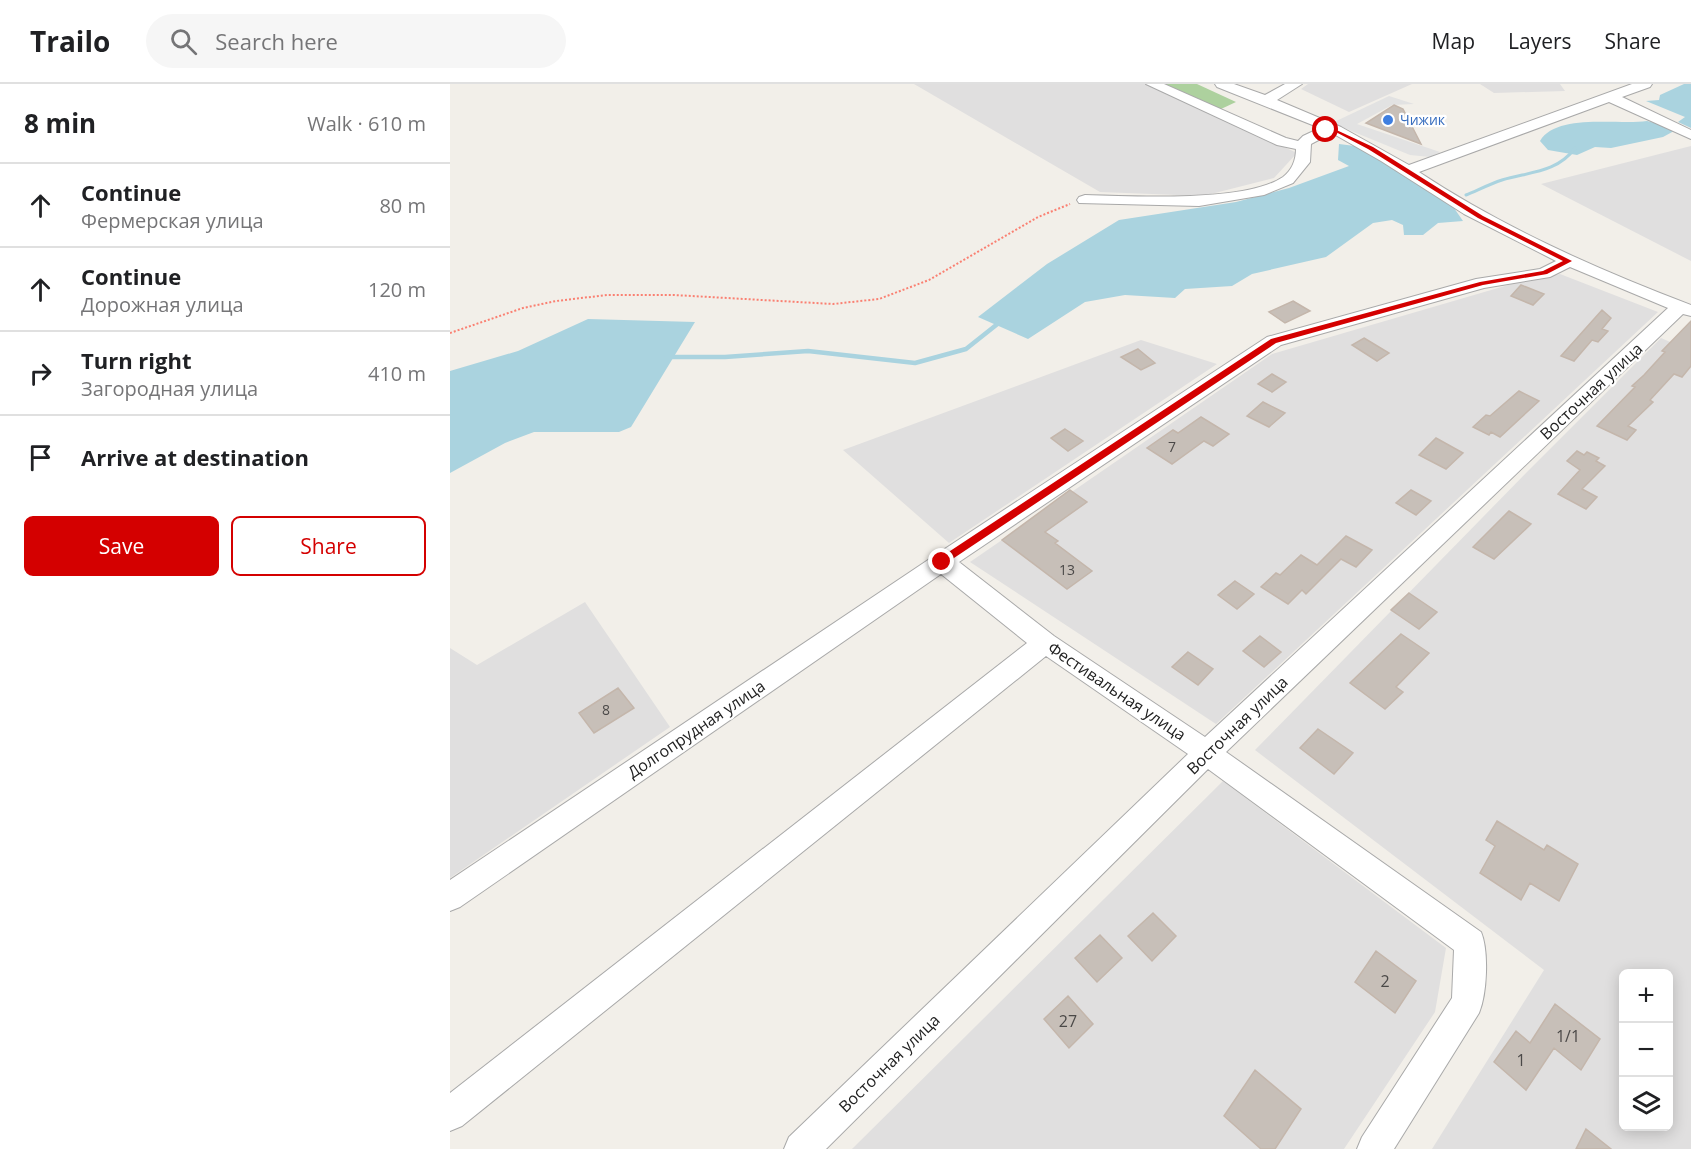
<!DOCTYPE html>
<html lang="en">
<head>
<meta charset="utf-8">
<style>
  :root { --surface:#fff; --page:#f6f6f6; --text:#202124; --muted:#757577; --line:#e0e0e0; --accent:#d40000 }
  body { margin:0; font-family:"Open Sans",sans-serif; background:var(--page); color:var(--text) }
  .controls { position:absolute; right:18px; bottom:18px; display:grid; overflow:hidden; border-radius:9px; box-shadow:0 3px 15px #0003 }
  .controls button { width:54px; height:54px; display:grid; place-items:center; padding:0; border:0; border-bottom:2px solid var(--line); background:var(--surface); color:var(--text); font:30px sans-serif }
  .stop { position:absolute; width:18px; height:18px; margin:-14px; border:4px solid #d40000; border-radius:50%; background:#fff }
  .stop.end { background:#d40000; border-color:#fff; box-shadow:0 2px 6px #0008 }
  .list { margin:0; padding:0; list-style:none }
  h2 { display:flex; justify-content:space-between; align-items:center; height:78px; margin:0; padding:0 24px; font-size:26px }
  h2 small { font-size:20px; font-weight:400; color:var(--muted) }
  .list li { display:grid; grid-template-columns:39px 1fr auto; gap:18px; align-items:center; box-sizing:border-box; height:84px; padding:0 24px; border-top:2px solid var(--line) }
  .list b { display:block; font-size:22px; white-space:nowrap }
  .list p { margin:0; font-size:20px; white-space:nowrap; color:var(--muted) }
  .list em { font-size:20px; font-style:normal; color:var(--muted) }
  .actions { display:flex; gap:12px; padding:18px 24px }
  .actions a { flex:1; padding:14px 0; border:2px solid var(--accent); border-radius:9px; text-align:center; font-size:21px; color:var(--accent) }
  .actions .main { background:var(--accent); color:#fff }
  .icon { flex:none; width:33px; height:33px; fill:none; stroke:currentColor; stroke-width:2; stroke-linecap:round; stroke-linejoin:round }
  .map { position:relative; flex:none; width:1241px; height:1065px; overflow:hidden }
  header { display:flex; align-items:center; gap:36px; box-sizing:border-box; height:84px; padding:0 30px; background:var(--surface); border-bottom:2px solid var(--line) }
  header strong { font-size:28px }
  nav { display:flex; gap:33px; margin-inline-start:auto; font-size:21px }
  .search { width:420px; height:54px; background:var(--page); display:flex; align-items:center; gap:15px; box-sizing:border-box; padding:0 21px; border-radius:33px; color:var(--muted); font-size:22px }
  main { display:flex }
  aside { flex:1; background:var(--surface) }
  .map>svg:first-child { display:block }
</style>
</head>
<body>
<header>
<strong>Trailo</strong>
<div class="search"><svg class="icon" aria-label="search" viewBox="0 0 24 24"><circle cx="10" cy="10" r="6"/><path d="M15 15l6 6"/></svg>Search here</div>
<nav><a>Map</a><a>Layers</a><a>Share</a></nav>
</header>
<main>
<aside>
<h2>8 min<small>Walk · 610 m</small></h2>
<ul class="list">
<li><svg class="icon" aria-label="ahead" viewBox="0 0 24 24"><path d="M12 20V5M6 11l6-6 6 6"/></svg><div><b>Continue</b><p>Фермерская улица</p></div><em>80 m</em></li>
<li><svg class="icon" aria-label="ahead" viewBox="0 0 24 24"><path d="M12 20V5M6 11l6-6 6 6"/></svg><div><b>Continue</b><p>Дорожная улица</p></div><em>120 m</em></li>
<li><svg class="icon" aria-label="right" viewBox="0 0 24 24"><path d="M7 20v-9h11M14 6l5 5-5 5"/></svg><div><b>Turn right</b><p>Загородная улица</p></div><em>410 m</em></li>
<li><svg class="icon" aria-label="arrive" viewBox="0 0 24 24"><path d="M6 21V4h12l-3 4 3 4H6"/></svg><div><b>Arrive at destination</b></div></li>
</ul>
<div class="actions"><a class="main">Save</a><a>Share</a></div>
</aside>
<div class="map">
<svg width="1241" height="1065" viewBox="0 0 1241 1065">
  <rect width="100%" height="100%" fill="#f2efe9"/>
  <path fill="#e0dfdf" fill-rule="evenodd" d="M464,0h233l150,69 -23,25 -71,18 -103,-4z
    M858,0h104l-63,28 -48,-23z
    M1030,0h80l5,7 -71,2z
    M1241,62v115l-150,-77z
    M1110,190l98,38 -442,412 -246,-162 302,-208 250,-73z
    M1211,254l30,13v798h-259l112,-179 -289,-220 272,-278zM1174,890h44v152h-44z
    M691,256l76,24 -268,179 -106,-93z
    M135,518l85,125 -220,151v-230l27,17z
    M773,697l223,167 -11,64 -91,137h-492z"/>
  <path fill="#add19e" d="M715,0h32l39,18 -15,7z"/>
  <path fill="#e2e2e2" d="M939,12l25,8 -22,1 -35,19 83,28 -10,5 -20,-2 -78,-32z"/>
  <path fill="#aad3df" d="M1234,0h7v44l-13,-6 7,-5 -39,-16 13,-1 1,-5z
    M1197,37l19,5 8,5 -11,6 -52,11 -16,-1 -18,8 -29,-5 -8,-9c16,-28 78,-16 107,-20z
    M889,60l16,2 24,14 75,48 9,13 -25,2 -15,12h-19l-1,-10 -11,-5 -19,3 -47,34 -74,17 -20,12 -47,3 -10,9 -50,-3 -40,7 -57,37 -50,-22 69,-53 72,-44 117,-18 53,-14 60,-22 -11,-6z
    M138,235l107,3 -64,105 -12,5h-85l-29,11 -55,30v-102l68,-20z"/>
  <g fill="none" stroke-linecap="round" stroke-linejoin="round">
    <path stroke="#aad3df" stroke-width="3" d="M1016,111c12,-5 24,-11 36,-15 26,-8 55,-7 73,-32"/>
    <path stroke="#aad3df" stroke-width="4.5" d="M217,273h58l83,-6 107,12 51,-14 34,-27"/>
  </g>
  <path fill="#c7bfb8" stroke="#c4b6ab" stroke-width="1.5" d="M944,21l9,4 18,35 -55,-21z
    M1071,201l23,9 -11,11 -22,-9z
    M843,217l17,10 -25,12 -16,-11z
    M1152,226l9,8 -9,11 6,2 -10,11 -6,-2 -18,21 -13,-5z
    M1241,237v45l-9,11 -8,-3 -24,26 3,2 -25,24 8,4 -9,10 -30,-14 38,-39 -3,-1 12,-11 21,-23 -3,-1z
    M914,254l25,15 -12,8 -25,-16z
    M688,265l17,14 -14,7 -20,-13z
    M822,290l14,8 -14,10 -14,-8z
    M1069,307l20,10 -39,36 -9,-5 -2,3 -16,-8 13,-12 4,1z
    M813,318l22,11 -16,14 -22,-11z
    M751,333l28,17 -16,12 -9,-5 -32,23 -25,-16 26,-18 5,3z
    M615,345l18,12 -15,10 -17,-13z
    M986,354l27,15 -17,16 -27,-14z
    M1127,367l7,4 3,-3 12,6 -3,3 9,5 -23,23 15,8 -11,12 -28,-15 22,-24 -13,-9z
    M620,406l17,12 -42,30 13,9 -3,2 37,28 -25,18 -65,-49z
    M961,406l20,11 -15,14 -20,-12z
    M1059,427l22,13 -37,35 -21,-12z
    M896,452l26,14 -16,17 -15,-8 -35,35 -4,-4 -14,14 -27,-17 15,-14 4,2 21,-20 16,10z
    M785,497l19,13 -17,15 -19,-14z
    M959,509l28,19 -18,17 -28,-19z
    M951,550l28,19 -33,34 7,5 -18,17 -35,-26z
    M810,552l21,16 -17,15 -21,-16z
    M738,568l25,17 -15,16 -26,-18z
    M168,604l16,20 -40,25 -15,-20z
    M868,645l35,24 -19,21 -34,-26z
    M1047,737l47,29 3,-5 31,19 -19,37 -29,-18 -9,17 -41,-27 15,-27 -9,-6z
    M703,829l23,23 -24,25 -24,-25z
    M650,851l22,23 -25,24 -22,-24z
    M926,867l40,30 -21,32 -40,-31z
    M618,912l25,28 -24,24 -25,-29z
    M1105,920l45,35 -19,31 -27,-22 -28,42 -32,-28 22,-31 14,12z
    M805,986l46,39 -26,40h-14l-37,-33z
    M1136,1045l25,20h-35z"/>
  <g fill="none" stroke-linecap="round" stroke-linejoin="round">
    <defs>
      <path id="minor" d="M696,0h18l122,54 12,3 5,-5 17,-8 -103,-41 -2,-3h19l31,11 20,-11h17l-25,16 64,27 68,38 223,-81h20l-2,3 -28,10 69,33v9l-82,-37 -190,70c85,56 177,97 272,133v11l-8,-2 -457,438 255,180c8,19 6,62 -2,81l-85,136h-37l5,-12 90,-139 2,-48 -246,-181 -382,380h-42l5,-12 399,-383 -142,-98 -584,470 -12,5v-38l577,-450 -86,-69 -481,333 -10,4v-31l484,-324 333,-219 209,-58 64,-10 16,-8 -92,-47 -83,-53 -49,-28 -21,11 -1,18 -17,21 -29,12 -65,11 -120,-3 -2,-3 2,-3 6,-2c47,1 160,8 198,-18 9,-7 13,-17 13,-28l-19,-4zM1120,183l98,41 -463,429 -151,-101 -95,-74 322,-217 203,-57 66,-11z"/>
    </defs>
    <use href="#minor" stroke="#a9a9a9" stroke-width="2"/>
    <path stroke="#fa8072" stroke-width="2" stroke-dasharray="2 2" stroke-linecap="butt" d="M0,249l73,-25 33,-7 51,-6h67l159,9 46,-5 50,-19 109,-63 32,-13"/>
    <use href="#minor" fill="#fff" fill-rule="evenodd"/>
  </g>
  <path fill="#d40000" d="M880,43l43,20 110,69 89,45 -25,13 -64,11 -207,58 -331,221h-7v-5l333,-220 209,-57 63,-11 20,-10 -85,-43 -110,-69 -36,-19 -6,2 -3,-2z"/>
  <circle fill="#3f7fe0" stroke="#fff" stroke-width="2" cx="938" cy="36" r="6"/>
  <g text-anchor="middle" stroke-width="4.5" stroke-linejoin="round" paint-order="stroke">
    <g font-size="14" fill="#366cbe" stroke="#fff" text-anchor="start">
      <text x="950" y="41">Чижик</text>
    </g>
    <g font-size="14" fill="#4b4948">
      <text x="722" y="368">7</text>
      <text x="617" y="491">13</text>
      <text x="156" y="631">8</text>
    </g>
    <g font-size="16" fill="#222" stroke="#fff">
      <text transform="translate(1141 307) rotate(-43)" y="6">Восточная улица</text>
      <text transform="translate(667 607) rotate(34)" y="6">Фестивальная улица</text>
      <text transform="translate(787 641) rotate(-44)" y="6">Восточная улица</text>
      <text transform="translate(246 645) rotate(-34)" y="6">Долгопрудная улица</text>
      <text transform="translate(439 979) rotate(-44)" y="6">Восточная улица</text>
    </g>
    <g font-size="16" fill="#4b4948">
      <text x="935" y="903">2</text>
      <text x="618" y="943">27</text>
      <text x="1118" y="958">1/1</text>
      <text x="1071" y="982">1</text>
    </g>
  </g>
</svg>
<div class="controls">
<button>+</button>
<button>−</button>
<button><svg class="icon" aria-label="layers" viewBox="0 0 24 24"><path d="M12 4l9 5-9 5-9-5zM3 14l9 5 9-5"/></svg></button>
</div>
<div class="stop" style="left:876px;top:46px"></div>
<div class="stop end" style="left:492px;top:478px"></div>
</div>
</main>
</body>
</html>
